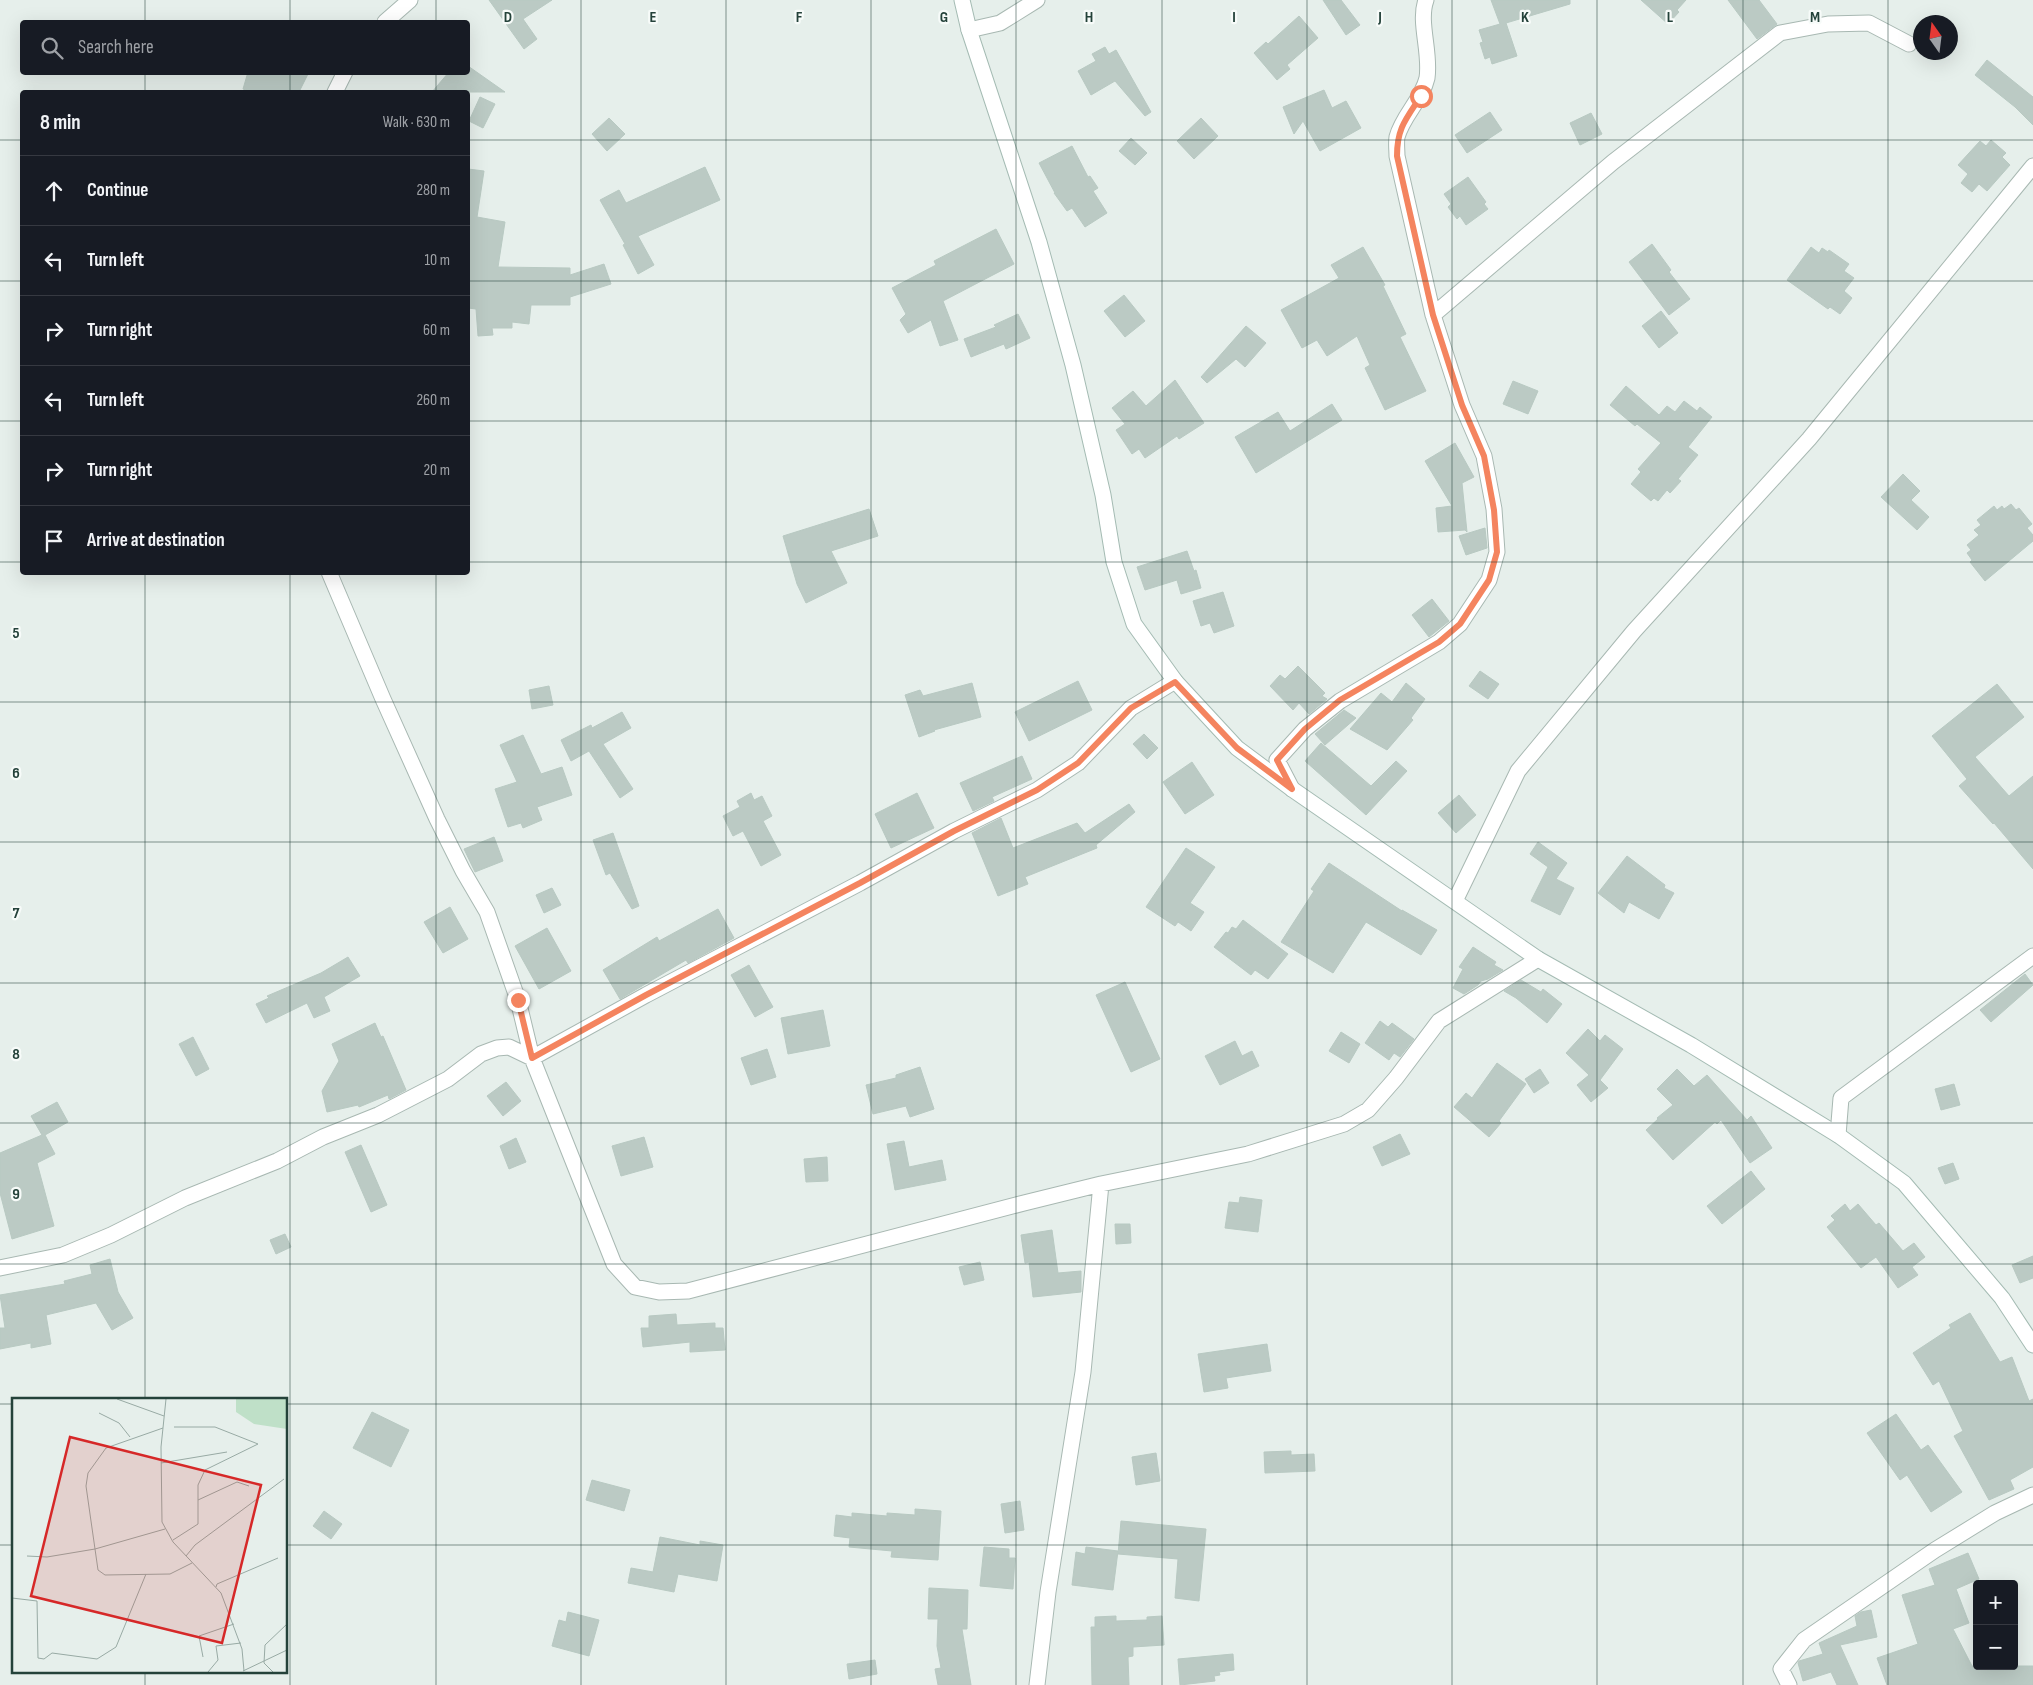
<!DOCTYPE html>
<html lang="en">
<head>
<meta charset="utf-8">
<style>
  :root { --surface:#171b24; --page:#20242c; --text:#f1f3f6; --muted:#9ea1a6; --line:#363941 }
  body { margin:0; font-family:"Sofia Sans Condensed",sans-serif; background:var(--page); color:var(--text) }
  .controls { position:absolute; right:15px; bottom:15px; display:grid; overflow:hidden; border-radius:5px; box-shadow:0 5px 20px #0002 }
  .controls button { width:45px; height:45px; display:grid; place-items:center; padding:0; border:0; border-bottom:1px solid var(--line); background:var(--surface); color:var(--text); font:25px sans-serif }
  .compass { position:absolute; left:1913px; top:15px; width:45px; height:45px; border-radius:50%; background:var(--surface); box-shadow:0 5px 20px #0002; rotate:346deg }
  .stop { position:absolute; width:15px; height:15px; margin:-11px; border:4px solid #f4845f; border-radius:50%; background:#fff }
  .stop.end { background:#f4845f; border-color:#fff; box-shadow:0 1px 5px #0008 }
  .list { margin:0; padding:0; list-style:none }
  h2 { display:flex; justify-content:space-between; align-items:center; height:65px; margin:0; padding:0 20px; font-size:21px }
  h2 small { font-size:16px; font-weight:400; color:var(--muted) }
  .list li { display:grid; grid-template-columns:32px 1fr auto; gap:15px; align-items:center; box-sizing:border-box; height:70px; padding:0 20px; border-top:1px solid var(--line) }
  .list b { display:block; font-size:19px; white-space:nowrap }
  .list em { font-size:16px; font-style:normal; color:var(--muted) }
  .icon { flex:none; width:28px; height:28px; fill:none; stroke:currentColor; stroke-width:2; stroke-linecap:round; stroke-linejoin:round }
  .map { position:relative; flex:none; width:2033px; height:1685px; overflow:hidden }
  .search { position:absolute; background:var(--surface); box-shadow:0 5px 20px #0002; left:20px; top:20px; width:450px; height:55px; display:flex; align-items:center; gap:12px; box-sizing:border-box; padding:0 18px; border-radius:5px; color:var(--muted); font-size:19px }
  .panel { position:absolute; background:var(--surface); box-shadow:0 5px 20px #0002; left:20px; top:90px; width:450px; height:485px; border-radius:5px }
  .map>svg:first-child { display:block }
</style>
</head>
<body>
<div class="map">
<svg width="2033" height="1685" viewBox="0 0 2033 1685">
  <rect width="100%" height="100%" fill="#e6efeb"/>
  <path fill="#bbcac4" stroke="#b8c9c2" d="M489,0h63l-29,19 14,20 -13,10z
    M1323,0h18l19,25 -14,10z
    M1491,0h79v4l-64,19 11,33 -25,8 -2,-7 -5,2 -5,-16 3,-1 -4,-12 21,-6z
    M1641,0h45l-9,10 2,2 -11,12z
    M1728,0h31l18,24 -20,15z
    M1299,16l19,22 -31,27 3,4 -13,11 -23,-27 12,-11 2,2z
    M1105,47l4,7 7,-4 35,62 -6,4 -30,-35 -24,14 -13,-24 18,-10 -4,-7z
    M1987,60l46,37v28l-18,-18 -40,-32z
    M468,66l37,26h-73l17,-20h19z
    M248,72h61l-10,20h-47l-9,-3z
    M1324,90l8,18 14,-7 15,27 -41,23 -17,-30 -9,13 -11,-27z
    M480,97l15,7 -12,24 -14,-7z
    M1490,112l12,18 -35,23 -12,-18z
    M1591,113l11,21 -22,11 -10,-22z
    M609,118l16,16 -18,17 -15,-17z
    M1201,118l17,18 -24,23 -17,-18z
    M1131,138l16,15 -12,12 -16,-14z
    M1991,140l15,13 -4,4 8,8 -23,26 -8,-7 -7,8 -11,-9 7,-9 -10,-9 22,-24 6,5z
    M1072,146l16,31 2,-1 8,12 -5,3 14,22 -22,14 -13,-19 -5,3 -13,-18h1l-16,-30z
    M705,167l15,33 -82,36 16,29 -16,9 -15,-29 2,-1 -25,-44 19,-10 7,13z
    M468,169l16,2 -7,46 28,5 -7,45 72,1v7l34,-11 7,20 -41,13v8h-39l-2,19 -17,-2v6h-20l1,7 -15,1 -2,-27 -8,-1z
    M1468,177l18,25 -2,2 4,5 -22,16 -6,-9 -3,3 -9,-12 3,-3 -7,-10z
    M996,229l18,35 -71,37 15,39 -18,6 -9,-26 -23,13 -8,-13 6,-6 -14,-26 44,-23 -2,-4z
    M1652,244l19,26 -2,2 21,27 -21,16 -40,-53z
    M1363,247l22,38 -2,1 23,48 -6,3 26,54 -41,19 -20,-42 5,-3 -13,-29 -30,20 -10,-16 -15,8 -21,-38 58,-32 -8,-13z
    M1811,247l8,6 3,-5 6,4 1,-2 20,14 -5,7 10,7 -10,13 8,7 -12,16 -10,-7 -2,2 -41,-29z
    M1124,295l21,26 -20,16 -21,-26z
    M1661,311l17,22 -19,15 -17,-22z
    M1018,314l12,24 -24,11 -2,-5 -33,13 -7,-18 32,-12 -2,-2z
    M1246,326l20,17 -21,24 -9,-8 -29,24 -6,-6z
    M1175,380l29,43 -25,16 -2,-3 -32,22 -6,-9 -7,5 -16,-24 9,-6 -13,-16 21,-17 13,15z
    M1513,381l25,10 -10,23 -25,-10z
    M1626,386l33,29 8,-9 8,6 9,-11 13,10 3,-4 12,10 -24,30 10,8 -20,24 3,2 -11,12 -3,-3 -9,11 -4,-3 -3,3 -20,-17 10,-12 -3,-3 23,-26 -24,-19 -2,2 -25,-21z
    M1332,404l10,16 -86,53 -21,-36 43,-25 12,19z
    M1455,443l19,34 -12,6 5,49 -2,-2 -27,2 -2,-24 16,-2 -27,-45z
    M1903,474l17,17 -9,9 18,17 -12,13 -36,-33z
    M2011,504l5,6 3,-2 13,16 -5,4 6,7v6l-48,40 -15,-19 2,-2 -5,-7 4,-3 -4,-5 12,-10 -5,-5 7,-5 -4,-5 17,-14 3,4 5,-4 2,3z
    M869,509l9,27 -47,15 16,32 -41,20 -9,-19 -14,-48z
    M1485,528l2,20 -21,7 -7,-19z
    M1187,551l7,20 2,-1 5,18 -20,6 -4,-14 -32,10 -8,-23z
    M1223,592l11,34 -20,7 -4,-10 -9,3 -8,-25z
    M1432,599l17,22 -20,16 -17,-22z
    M1298,666l27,27 -3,3 5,3 -18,15 -10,-11 -6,7 -23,-24 10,-11 5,4z
    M1480,671l19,13 -11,15 -19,-13z
    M1078,681l14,29 -63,31 -14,-29z
    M972,683l9,34 -47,13 1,1 -16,6 -14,-42 15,-5 3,6z
    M1406,683l19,16 -14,19 2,2 -26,30 -37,-21 31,-36 11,9z
    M1997,684l27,33 -49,40 34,39 24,-20v93l-39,-46 -1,1 -34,-38 8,-7 -35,-43z
    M549,686l4,19 -21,4 -3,-19z
    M1344,710l12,8 -31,27 -10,-11z
    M622,712l9,16 -28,16 30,45 -13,9 -31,-47 -18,10 -10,-21 30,-15 1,3z
    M1144,734l14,14 -11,11 -14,-15z
    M523,735l18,39 21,-7 10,28 -35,12 5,13 -19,8 -2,-5 -13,4 -13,-38 22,-7 -17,-37z
    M1321,743l50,43 25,-25 11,10 -41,44 -61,-54z
    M1022,756l10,23 -40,18 2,4 -21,10 -13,-28z
    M1192,762l22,33 -29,19 -22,-32z
    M751,793l3,7 8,-4 10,20 -9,5 18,34 -20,11 -18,-35 -10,5 -10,-20 17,-9 -3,-6z
    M917,793l17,35 -43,20 -16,-34z
    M1459,795l17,20 -20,18 -18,-20z
    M1129,804l6,8 -39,33 1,3 -72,29 3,7 -30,12 -26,-63 29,-15 12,30 64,-25 8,10z
    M613,833l26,73 -7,3 -22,-36 -4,2 -13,-35z
    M494,837l9,24 -28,11 -11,-23z
    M1538,842l29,21 -11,16 18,9 -14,27 -29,-14 17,-34 -18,-13z
    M1186,848l29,19 -25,36 14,9 -13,19 -13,-9 -3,4 -29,-19z
    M1627,856l38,29 -1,3 10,5 -15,26 -30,-17 -5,11 -26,-20z
    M1329,863l73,48v-1l35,20 -16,25 -55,-33 -33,51 -52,-31 33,-51 -3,-2z
    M552,888l9,17 -17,8 -8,-18z
    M450,907l18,32 -25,14 -19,-31z
    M718,909l16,29 -46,25 -2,-3 -66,39 -17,-29 54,-33 2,4z
    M1243,920l45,34 -20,25 -13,-9 -4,5 -37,-28 12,-15 2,1 4,-6 4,2z
    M547,928l24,43 -32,18 -24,-43z
    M1473,947l23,15 -2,3 9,5 -15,9 -7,2 -3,4 -14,9 -11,-6 10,-19 -4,-2z
    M348,957l12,19 -36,21 6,14 -16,7 -7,-15 -41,20 -10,-19 13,-6 -2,-2 54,-23z
    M749,965l24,42 -18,10 -24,-42z
    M2025,974l8,11 -42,37 -11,-12z
    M1521,980l20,12 2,-3 19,15 -15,19 -31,-25 -12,-7z
    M1125,982l35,77 -29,13 -35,-77z
    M823,1010l7,36 -42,8 -7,-36z
    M1380,1021l8,6 4,-4 22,16 -14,18 -6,-4 -5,7 -24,-17z
    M375,1023l6,14 2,-1 23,54 -17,9 -1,-4 -29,12 -1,-2 -31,7 -5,-21 17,-30 -7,-17z
    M1588,1029l12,12 5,-6 18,14 -23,31 8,8 -17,14 -14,-17 12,-10 -23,-22z
    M1341,1032l19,12 -11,19 -20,-12z
    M193,1037l16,32 -13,7 -17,-32z
    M1235,1041l7,15 10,-5 7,15 -39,19 -15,-29z
    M767,1049l9,28 -25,8 -10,-27z
    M1497,1063l29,21 -27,37 2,2 -12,14 -35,-30 12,-14 6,5z
    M920,1067l14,42 -24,8 -4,-11 -33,8 -7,-29 30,-7v-3z
    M1540,1069l9,14 -15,10 -9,-14z
    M1677,1069l17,17 13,-11 40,45 4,-4 21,32 -22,15 -29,-43 -4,4 -2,-2 -42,38 -27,-30 12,-11 -1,-1 16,-13 -16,-16z
    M506,1082l15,19 -18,15 -16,-20z
    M1954,1084l6,21 -19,5 -6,-21z
    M57,1102l11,20 -23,13 10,19 -18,9 17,63 -42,13 -12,-46v-40l42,-18 -11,-19z
    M1400,1134l10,20 -28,12 -9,-19z
    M644,1137l9,30 -32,9 -9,-30z
    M516,1138l10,24 -17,7 -9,-23z
    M904,1141l5,26 33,-7 4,20 -51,10 -8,-46z
    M361,1145l26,60 -16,7 -26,-60z
    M827,1157l1,24 -22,1 -2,-23z
    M1953,1163l6,16 -14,5 -7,-16z
    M1751,1171l14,18 -43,35 -15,-18z
    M1240,1197l22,3 -4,32 -33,-4 4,-26 10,1z
    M1845,1204l5,7 8,-7 18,21 3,-2 24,28 11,-8 11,14 -13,10 6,8 -20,13 -22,-31 -15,11 -34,-41 8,-7 -4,-4z
    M1115,1224h15l1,19 -15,1z
    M1052,1230l6,43 23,-2v21l-48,5 -4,-35 -4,1 -4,-28z
    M285,1234l6,13 -15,7 -6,-14z
    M2033,1256v22l-13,5 -8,-18z
    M110,1259l8,33 15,26 -21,12 -16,-27 -50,12 5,29 -20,4v-5l-31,6v-21h5l-5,-33 65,-11 -1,-3 28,-7 -2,-9z
    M980,1262l4,18 -20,5 -5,-18z
    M1970,1313l30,49 12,-5 17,44 4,-2v68l-23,13 4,9 -25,11 -35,-64 9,-5 -24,-50 -6,4 -20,-32 38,-25 -2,-3z
    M676,1314l1,11 38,-2v5h8l2,22 -35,2v-10l-47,5 -2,-19h8v-12z
    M1267,1344l4,27 -45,7 2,10 -24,4 -6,-38z
    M372,1412l37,18 -18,37 -38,-19z
    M1896,1414l25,36 7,-5 34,47 -31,20 -24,-37 -7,5 -33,-47z
    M1291,1451v4l23,-1 1,17 -50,2 -1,-21z
    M1156,1453l4,28 -24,4 -4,-28z
    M592,1480l38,10 -6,21 -38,-11z
    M1020,1501l4,29 -19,3 -4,-29z
    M915,1509l26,2 -3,49 -47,-3 1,-6 -43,-4 1,-9 -16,-2 2,-21 16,2v-4l35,3v-3l28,2z
    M324,1511l18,13 -11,15 -18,-13z
    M1121,1521l85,8 -7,72 -24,-3 3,-39 -60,-5z
    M660,1537l40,8v-4l23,4 -6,36 -39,-7 -4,18 -46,-9 3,-15 22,4z
    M984,1547l25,2v9h6l-2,31 -33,-3z
    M1086,1547l32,4 -5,39 -41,-5 4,-33 9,2z
    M1968,1553l11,26 -23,10 13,34 -16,6 19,37h61v19h-146l-10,-27 41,-14 -16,-49 33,-10 -6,-16z
    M929,1588l39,2 -1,39h-5l9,56h-33l-3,-16 6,-1 -4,-22 1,-27h-10z
    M1871,1610l6,27 -37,8 18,40h-21l-6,-13 -28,9 -5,-18 1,-2 24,-7 -4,-11 38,-17 -2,-10 6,-4z
    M568,1612l31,8 -10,36 -37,-10 7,-26 7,2z
    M1116,1616v5l31,-1v-3l15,-1 2,29 -31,2v9l-5,1 1,28h-37l-1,-58h4v-10z
    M1233,1654l1,16 -15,2 1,3 -6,1 1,5 -35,4 -2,-26z
    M875,1660l2,14 -28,5 -2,-15z"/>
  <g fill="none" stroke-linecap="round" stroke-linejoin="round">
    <defs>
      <path id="street" d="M385,22l25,-22
        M969,30l31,-7 37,-23
        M335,92l10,-20
        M1433,315l180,-153 167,-129 48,-9 41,-1 40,21
        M329,572l54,127 54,120 26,52 24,41 31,88 14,58 82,206 21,23 24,5 29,-1 336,-88 77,-19 147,-30 96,-30 24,-14 28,-32 43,-57 99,-62
        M1292,789l-15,-29 28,-31 35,-28 99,-59 21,-18 29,-44 8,-28 -3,-43 -10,-53 -22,-51 -29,-90 -36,-159c0,-6 -1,-13 0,-19 6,-22 25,-37 30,-59 4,-26 -9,-56 -1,-78
        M1455,901l63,-130 116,-140 175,-192 224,-273
        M1838,1135l3,-37 192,-142
        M0,1268l63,-13 48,-20 74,-37 92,-37 46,-24 55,-22 70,-36 33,-25 16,-6 12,-1 23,11 114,-63 214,-112 94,-52 83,-41 41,-27 53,-55 44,-27
        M1037,1685l11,-93 35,-220 18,-188
        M1789,1685l-8,-16 23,-29 131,-90 60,-37 38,-18"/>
      <path id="secondary" d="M962,0l7,30 70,212 34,123 30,130 11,67 20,62 41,57 62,67 55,41 246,170 153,86 147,90 66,48 98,115 31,47"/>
    </defs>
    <use href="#street" stroke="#a8b8b2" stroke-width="17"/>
    <use href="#secondary" stroke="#a4bbb3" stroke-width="17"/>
    <use href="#street" stroke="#fff" stroke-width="15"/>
    <use href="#secondary" stroke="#fff" stroke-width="15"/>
  </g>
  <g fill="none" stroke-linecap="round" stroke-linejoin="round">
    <path stroke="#f4845f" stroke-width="6" d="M518,1000l14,58 114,-63 214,-112 94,-52 83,-41 41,-27 53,-55 44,-26 62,66 55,41 -15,-29 28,-31 35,-29 99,-58 21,-18 29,-44 8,-28 -3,-42 -10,-54 -22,-51 -29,-90 -36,-159c0,-28 9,-37 24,-60"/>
  </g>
  <path fill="none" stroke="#24423a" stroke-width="1" stroke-opacity="0.55" d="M145,0v22M290,0v22M436,0v22M581,0v1685M726,0v1685M871,0v1685M1016,0v1685M1162,0v1685M1307,0v1685M1452,0v1685M1597,0v1685M1743,0v1685M1888,0v1685M145,72v20M290,72v20M436,72v20M0,140h22M468,140h1565M0,281h22M468,281h1565M0,421h22M468,421h1565M0,562h22M468,562h1565M145,572v827M290,572v1113M436,572v1113M0,702h2033M0,842h2033M0,983h2033M0,1123h2033M0,1264h2033M0,1404h14M286,1404h1747M0,1545h14M286,1545h1747M145,1671v14"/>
  <g transform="translate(12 1398)">
    <rect width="275" height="275" fill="#e6efeb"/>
    <path d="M224,1h51v30l-33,-5 -18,-12z" fill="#bfe0c8"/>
    <path fill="none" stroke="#98aaa4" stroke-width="1" d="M105,1l47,17M154,1l-5,48 1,75 11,20 48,51 21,56 2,22M87,15l20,10 11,14M151,30l-57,20 -18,25 -2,13 12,84 7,5 65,-1 22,-11M149,65l66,-11M186,102l39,-18 12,4M161,142l25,-16v-39l7,-15 53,-26 -43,-17h-41M15,158l20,1 48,-8 70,-20M174,158l9,-11 89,-66M204,189l1,-3 61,-26M0,200l25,3 1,57 6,1 8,-6 45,6 19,-12 30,-73M191,259l-4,-21 35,-12M231,273l44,-21M196,274l10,-12 -2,-14 25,-3M261,274l-9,-9 1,-18 22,-21"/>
    <path fill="#d62828" fill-opacity="0.15" stroke="#d62828" stroke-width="2.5" d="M58,39l191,48 -39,158 -191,-47z"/>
    <rect width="275" height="275" fill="none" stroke="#24423a" stroke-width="2.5"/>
  </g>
  <g font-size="16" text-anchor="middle" font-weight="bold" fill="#24423a" stroke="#f7fbf9" stroke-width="4.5" stroke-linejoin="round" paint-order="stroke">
    <text x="508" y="22">D</text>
    <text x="653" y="22">E</text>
    <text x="799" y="22">F</text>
    <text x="944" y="22">G</text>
    <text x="1089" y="22">H</text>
    <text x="1234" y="22">I</text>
    <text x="1380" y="22">J</text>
    <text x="1525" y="22">K</text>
    <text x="1670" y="22">L</text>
    <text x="1815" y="22">M</text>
    <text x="16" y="638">5</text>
    <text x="16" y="778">6</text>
    <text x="16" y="918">7</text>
    <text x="16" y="1059">8</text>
    <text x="16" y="1199">9</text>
  </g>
</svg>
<div class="controls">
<button>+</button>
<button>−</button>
</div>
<svg class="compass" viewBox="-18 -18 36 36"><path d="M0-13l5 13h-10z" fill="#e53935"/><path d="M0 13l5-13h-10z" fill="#9ea1a6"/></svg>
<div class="stop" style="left:1421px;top:96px"></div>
<div class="stop end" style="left:518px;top:1000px"></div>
<div class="search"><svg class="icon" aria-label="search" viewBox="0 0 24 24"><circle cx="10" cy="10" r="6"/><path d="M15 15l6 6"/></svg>Search here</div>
<section class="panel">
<h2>8 min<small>Walk · 630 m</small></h2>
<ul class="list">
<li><svg class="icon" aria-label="ahead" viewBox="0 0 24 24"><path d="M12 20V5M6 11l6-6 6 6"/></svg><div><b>Continue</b></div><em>280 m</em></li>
<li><svg class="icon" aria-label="left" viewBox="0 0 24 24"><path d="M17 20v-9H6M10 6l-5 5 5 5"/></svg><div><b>Turn left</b></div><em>10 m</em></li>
<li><svg class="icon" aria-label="right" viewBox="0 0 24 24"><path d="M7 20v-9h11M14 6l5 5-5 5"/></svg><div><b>Turn right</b></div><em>60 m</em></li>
<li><svg class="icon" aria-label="left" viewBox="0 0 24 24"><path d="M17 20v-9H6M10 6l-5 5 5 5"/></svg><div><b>Turn left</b></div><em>260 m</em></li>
<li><svg class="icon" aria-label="right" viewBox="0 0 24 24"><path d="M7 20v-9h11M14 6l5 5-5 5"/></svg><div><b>Turn right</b></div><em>20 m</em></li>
<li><svg class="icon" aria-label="arrive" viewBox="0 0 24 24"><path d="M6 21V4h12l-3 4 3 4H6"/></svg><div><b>Arrive at destination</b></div></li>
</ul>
</section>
</div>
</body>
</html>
